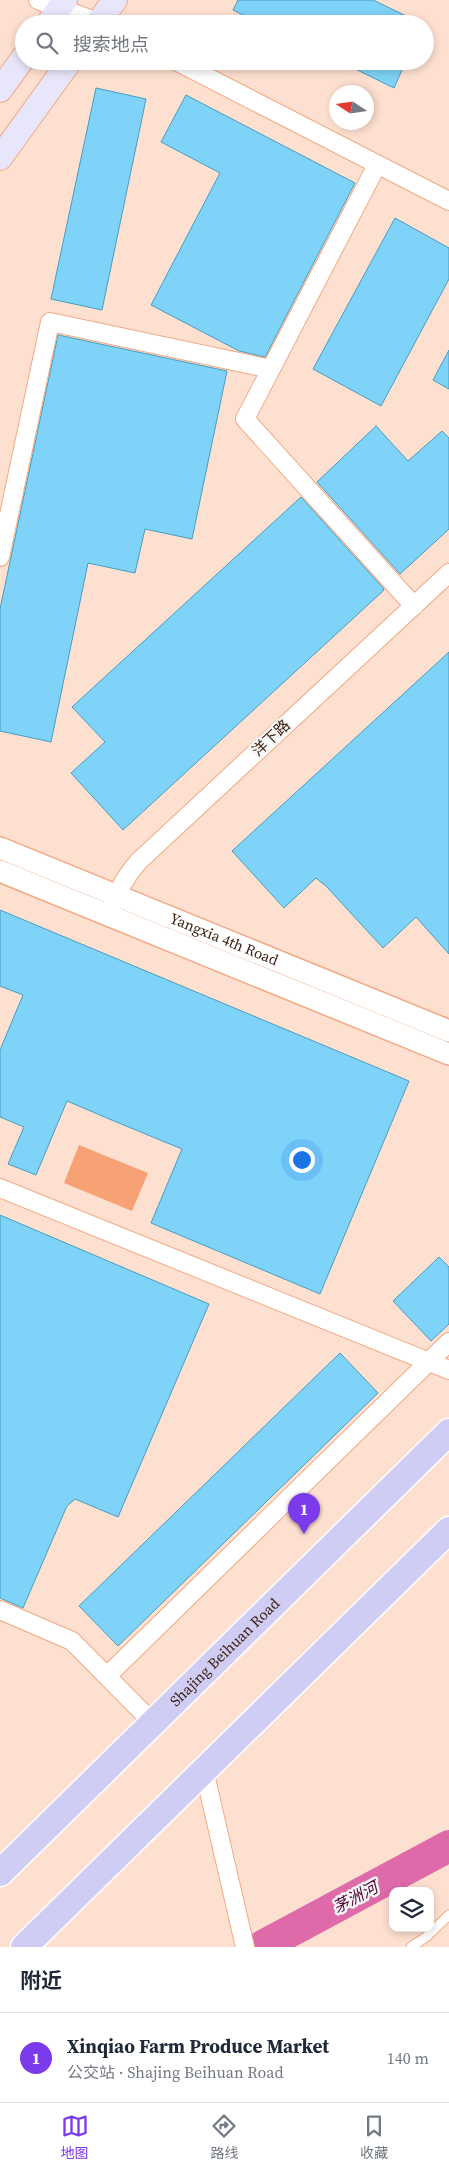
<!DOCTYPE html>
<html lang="zh">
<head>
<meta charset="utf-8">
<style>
  :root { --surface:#fff; --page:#f6f6f7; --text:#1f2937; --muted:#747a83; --line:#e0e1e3; --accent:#7c3aed }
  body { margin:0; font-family:"Source Serif 4","Noto Sans SC",serif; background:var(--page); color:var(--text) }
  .controls { position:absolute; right:15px; bottom:15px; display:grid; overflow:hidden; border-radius:10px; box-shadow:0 2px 8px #0003 }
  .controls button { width:45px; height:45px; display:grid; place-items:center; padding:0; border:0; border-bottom:1px solid var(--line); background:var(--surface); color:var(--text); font:25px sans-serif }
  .compass { position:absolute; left:329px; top:85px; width:45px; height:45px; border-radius:50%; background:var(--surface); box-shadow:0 2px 8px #0003; rotate:282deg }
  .you { position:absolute; left:301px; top:1159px; width:18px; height:18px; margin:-12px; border:4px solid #fff; border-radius:50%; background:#1a73e8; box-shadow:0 0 0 8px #1a73e833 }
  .badge { display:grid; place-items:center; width:32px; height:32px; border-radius:50%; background:var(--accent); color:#fff; font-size:16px; font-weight:700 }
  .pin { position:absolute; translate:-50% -41px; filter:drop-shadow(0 1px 2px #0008) }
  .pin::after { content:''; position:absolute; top:26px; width:18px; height:15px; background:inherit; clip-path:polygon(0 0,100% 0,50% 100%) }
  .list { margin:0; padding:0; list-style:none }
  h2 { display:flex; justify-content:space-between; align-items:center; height:65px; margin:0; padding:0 20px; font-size:21px }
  h2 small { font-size:16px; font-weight:400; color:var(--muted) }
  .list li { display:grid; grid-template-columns:32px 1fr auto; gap:15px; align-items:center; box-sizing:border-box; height:90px; padding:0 20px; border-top:1px solid var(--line) }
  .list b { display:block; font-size:19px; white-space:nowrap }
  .list p { margin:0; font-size:16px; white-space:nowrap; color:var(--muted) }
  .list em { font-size:16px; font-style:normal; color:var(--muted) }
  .icon { flex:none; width:28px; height:28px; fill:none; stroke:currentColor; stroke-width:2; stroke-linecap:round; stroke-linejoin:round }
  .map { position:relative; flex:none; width:449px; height:1947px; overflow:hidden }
  .search { position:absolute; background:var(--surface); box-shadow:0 2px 8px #0003; left:15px; right:15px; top:15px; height:55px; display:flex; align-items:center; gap:12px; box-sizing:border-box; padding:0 18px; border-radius:28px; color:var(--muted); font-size:19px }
  .sheet { height:155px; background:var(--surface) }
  nav { display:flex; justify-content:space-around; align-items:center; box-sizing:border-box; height:70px; border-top:1px solid var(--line); background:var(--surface); font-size:14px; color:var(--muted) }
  nav a { display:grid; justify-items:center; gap:2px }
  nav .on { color:var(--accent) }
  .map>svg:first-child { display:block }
</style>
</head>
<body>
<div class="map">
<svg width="449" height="1947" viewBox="0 0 449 1947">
  <rect width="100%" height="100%" fill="#fee0d0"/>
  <path fill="#f6a275" d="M79,1145l69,28 -16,38 -68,-28z"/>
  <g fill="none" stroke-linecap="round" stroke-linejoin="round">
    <path stroke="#de6aaa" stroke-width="32" d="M261,1947l188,-101"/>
  </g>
  <path fill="#7fd3f8" stroke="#459dc2" d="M238,0h135l50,24h-162l-28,-14z
    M339,61h67l-12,27z
    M96,88l50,11 -44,211 -51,-11z
    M186,95l169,88 -90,174 -26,-6 -88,-46 69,-132 -59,-31z
    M395,218l54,30v31l-68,127 -68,-37z
    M58,335l169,36 -35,168 -47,-10 -10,44 -47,-10 -37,179 -51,-11v-122z
    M449,350v39l-16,-9z
    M376,426l32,35 34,-30 7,7v91l-49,45 -83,-92z
    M301,497l83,92 -1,2 -260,239 -52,-57 34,-31 -33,-35z
    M449,652v302l-33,-37 -33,31 -57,-62 -10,-8 -32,30 -52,-57z
    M0,910l409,171 -89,213 -169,-71 31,-74 -68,-28 -47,-20 -31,74 -28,-11 16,-37 -24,-10v-67l23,-55 -23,-9z
    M0,1215l209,89 -91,213 -43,-18 -8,7 -44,102 -23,-10z
    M439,1257l10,10v57l-18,17 -38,-40z
    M340,1353l38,40 -260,253 -39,-40z"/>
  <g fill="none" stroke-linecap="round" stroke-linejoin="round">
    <defs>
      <path id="service" d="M411,1947l15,-10 23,-22"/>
      <path id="minor" d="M38,0l65,24
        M176,61l273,140
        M377,165l-132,254 169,187
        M0,557l50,-235 221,47
        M111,908c8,-18 15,-33 28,-47l310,-288
        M0,1188l449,182
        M0,1610l72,31 81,82
        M107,1676l342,-334
        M204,1770l41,177"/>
      <g id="tertiary">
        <path id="s1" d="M0,848l449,183"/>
        <path d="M0,871l449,183"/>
      </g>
      <path id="secondary" d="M48,24l17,-24
        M97,24l18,-24
        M0,90l24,-33
        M0,158l70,-97"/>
      <g id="primary">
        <path id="s2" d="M0,1873l449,-441"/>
        <path d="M24,1947l425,-417"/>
      </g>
    </defs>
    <use href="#service" stroke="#f1a983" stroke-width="11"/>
    <use href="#minor" stroke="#f1a983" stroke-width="20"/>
    <use href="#tertiary" stroke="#f1a983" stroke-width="24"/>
    <use href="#secondary" stroke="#f1a983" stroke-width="26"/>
    <use href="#primary" stroke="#fff" stroke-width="29"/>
    <use href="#service" stroke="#fff" stroke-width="9"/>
    <use href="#minor" stroke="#fff" stroke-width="18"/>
    <use href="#tertiary" stroke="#fff" stroke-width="21"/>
    <use href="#secondary" stroke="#e8e6fa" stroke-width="24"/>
    <use href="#primary" stroke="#d0cdf5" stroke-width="26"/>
  </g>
  <g text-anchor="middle" stroke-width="5" stroke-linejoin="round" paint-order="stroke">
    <g font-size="15" fill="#3e2213" stroke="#f4f4f4">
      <text transform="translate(271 738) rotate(-43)" y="5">洋下路</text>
      <text dy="5" stroke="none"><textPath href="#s1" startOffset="242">Yangxia 4th Road</textPath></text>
      <text dy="5" stroke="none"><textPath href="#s2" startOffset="315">Shajing Beihuan Road</textPath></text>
    </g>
    <g font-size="16" font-style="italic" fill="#500535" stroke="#f4f4f4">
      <text transform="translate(355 1897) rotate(-28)" y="6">茅洲河</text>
    </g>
  </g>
</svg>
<div class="controls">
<button><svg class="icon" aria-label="layers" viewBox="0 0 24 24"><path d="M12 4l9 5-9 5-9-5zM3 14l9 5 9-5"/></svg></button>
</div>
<svg class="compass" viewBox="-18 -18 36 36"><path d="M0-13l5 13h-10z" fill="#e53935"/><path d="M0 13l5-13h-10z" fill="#747a83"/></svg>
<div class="you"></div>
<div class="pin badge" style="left:304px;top:1534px">1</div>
<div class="search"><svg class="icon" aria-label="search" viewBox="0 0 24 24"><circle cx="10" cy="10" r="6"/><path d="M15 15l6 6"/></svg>搜索地点</div>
</div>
<section class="sheet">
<h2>附近<small></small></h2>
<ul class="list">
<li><span class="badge">1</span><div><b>Xinqiao Farm Produce Market</b><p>公交站 · Shajing Beihuan Road</p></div><em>140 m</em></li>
</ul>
</section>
<nav>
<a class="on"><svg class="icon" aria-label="map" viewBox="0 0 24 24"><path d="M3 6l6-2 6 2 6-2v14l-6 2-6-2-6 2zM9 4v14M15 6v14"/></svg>地图</a>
<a><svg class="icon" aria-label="directions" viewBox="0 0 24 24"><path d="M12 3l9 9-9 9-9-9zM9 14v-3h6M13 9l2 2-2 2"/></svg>路线</a>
<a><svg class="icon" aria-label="saved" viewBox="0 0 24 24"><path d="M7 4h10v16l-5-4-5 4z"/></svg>收藏</a>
</nav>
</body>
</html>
